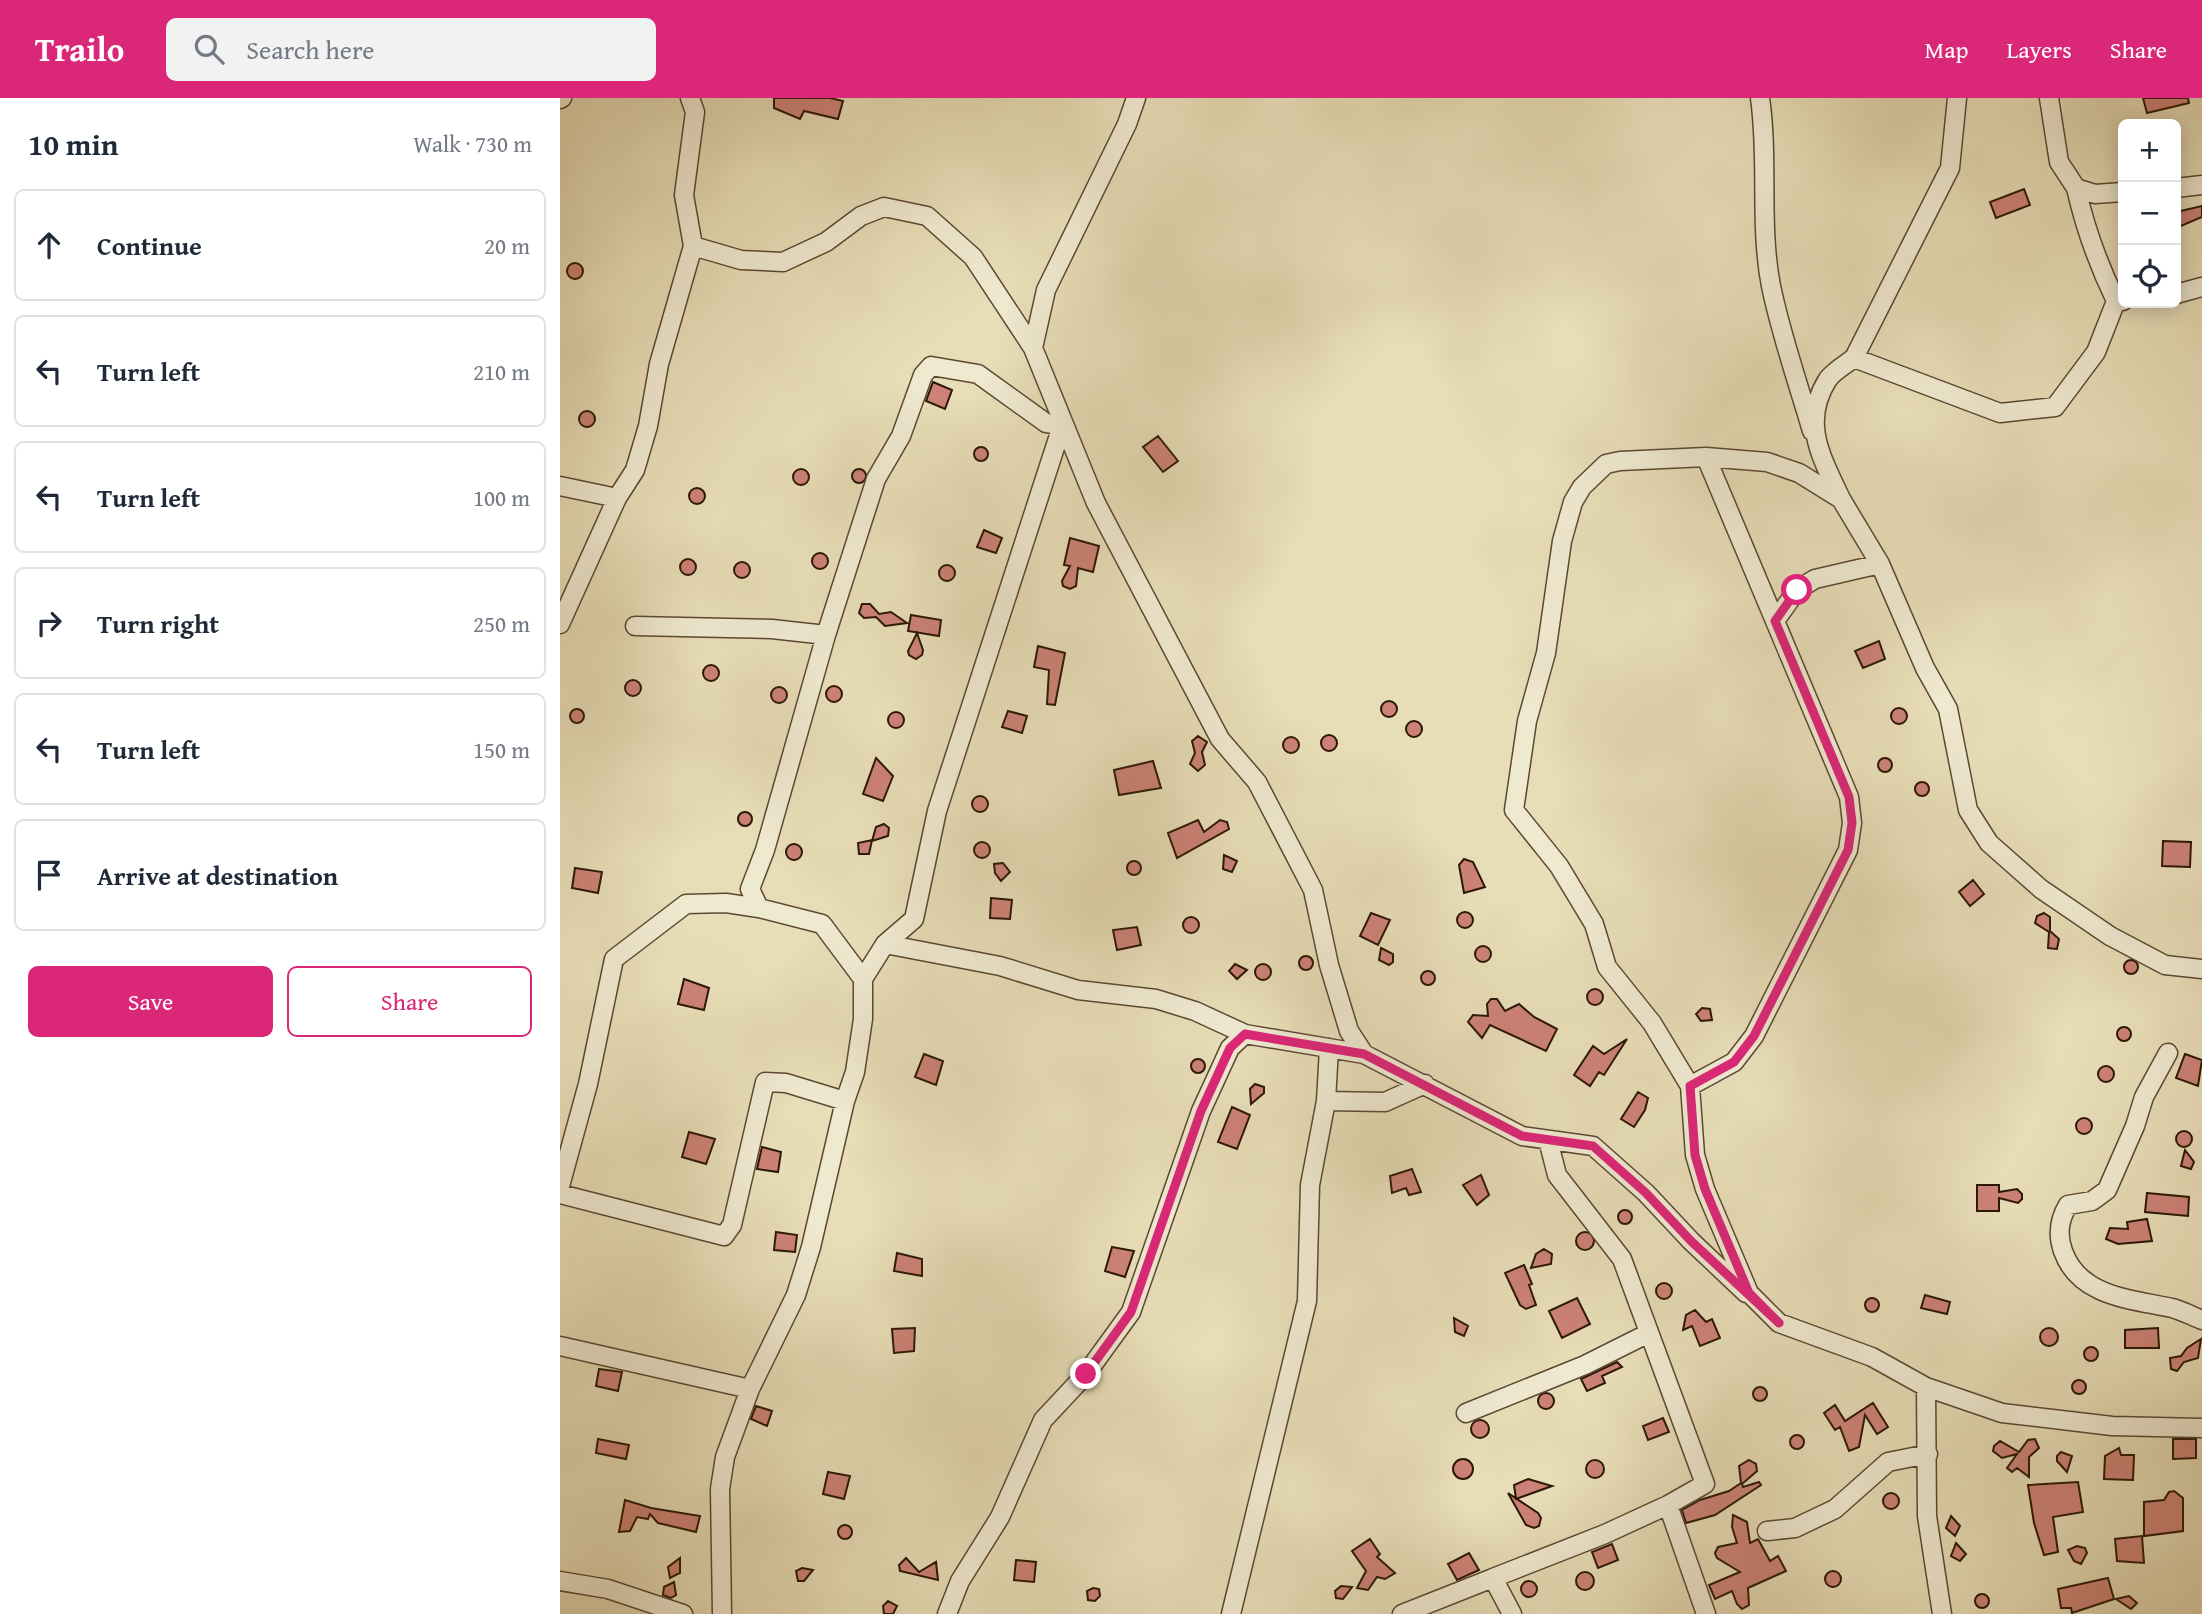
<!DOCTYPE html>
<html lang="en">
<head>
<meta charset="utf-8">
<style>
  :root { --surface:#fff; --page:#f2f2f3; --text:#1f2937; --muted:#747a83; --line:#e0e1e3; --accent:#db2777 }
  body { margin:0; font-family:"Gentium Book Plus",serif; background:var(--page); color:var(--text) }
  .controls { position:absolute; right:21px; top:21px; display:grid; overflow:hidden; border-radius:10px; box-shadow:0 4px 18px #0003 }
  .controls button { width:63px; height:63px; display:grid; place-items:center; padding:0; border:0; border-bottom:2px solid var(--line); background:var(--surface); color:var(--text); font:35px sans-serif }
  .stop { position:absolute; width:21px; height:21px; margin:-16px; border:5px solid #db2777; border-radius:50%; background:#fff }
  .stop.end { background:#db2777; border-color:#fff; box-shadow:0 2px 7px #0008 }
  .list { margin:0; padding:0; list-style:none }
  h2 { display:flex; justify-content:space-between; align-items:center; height:91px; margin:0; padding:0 28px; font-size:30px }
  h2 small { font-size:23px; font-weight:400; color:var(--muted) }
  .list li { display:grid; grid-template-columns:46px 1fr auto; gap:21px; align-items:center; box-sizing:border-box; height:112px; margin:0 14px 14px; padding:0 14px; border:2px solid var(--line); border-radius:10px }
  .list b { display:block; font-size:26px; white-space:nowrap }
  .list em { font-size:23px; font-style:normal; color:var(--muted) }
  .actions { display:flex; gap:14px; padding:21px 28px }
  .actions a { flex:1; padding:16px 0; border:2px solid var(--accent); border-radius:10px; text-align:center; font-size:24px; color:var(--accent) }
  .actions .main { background:var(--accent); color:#fff }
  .icon { flex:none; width:38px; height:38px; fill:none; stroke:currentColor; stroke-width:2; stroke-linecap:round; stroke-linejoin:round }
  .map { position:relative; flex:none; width:1642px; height:1516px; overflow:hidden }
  header { display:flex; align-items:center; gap:42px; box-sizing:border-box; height:98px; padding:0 35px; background:var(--accent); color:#fff }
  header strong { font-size:33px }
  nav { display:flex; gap:38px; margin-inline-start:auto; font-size:24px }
  .search { width:490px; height:63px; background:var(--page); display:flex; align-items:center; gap:18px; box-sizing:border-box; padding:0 24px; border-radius:10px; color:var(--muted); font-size:26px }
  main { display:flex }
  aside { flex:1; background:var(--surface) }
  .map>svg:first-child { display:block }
</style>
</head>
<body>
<header>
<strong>Trailo</strong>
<div class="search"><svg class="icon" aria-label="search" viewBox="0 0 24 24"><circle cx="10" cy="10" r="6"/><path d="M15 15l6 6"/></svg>Search here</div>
<nav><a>Map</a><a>Layers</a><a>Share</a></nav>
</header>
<main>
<aside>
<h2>10 min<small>Walk · 730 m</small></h2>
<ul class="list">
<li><svg class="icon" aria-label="ahead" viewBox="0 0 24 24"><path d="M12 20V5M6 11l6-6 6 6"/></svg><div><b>Continue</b></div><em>20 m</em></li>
<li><svg class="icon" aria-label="left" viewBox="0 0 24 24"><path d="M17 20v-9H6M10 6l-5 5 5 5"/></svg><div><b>Turn left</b></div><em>210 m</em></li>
<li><svg class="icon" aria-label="left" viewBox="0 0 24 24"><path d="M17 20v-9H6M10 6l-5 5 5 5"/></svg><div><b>Turn left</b></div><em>100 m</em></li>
<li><svg class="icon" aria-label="right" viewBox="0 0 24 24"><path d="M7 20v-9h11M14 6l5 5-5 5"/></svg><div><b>Turn right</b></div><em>250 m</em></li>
<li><svg class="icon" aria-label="left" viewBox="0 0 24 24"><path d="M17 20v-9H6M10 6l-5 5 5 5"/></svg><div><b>Turn left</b></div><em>150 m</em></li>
<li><svg class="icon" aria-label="arrive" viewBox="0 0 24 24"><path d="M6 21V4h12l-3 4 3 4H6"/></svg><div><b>Arrive at destination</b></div></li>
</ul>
<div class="actions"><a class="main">Save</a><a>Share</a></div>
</aside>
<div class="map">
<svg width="1642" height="1516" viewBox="0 0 1642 1516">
  <rect width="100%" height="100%" fill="#e7ddb7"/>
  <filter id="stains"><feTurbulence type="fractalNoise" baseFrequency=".00286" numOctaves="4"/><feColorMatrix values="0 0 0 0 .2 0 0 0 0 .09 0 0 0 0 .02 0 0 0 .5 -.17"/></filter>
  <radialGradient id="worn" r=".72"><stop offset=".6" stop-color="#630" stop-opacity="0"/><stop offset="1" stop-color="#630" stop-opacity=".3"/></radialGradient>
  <path fill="#cc8276" stroke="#2c1707" stroke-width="2" d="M214,0h56l13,3 -5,18 -34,-8 -4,8 -26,-11z
    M1583,0h45l1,5 -42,10z
    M1464,91l6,16 -34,13 -6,-16z
    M1642,108v11l-26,11v-16z
    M7 173a8 8 0 1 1 16 0a8 8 0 1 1-16 0Z
    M373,284l19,8 -7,19 -19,-8z
    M19 321a8 8 0 1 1 16 0a8 8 0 1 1-16 0Z
    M598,338l20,25 -15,11 -20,-25z
    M414 356a7 7 0 1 1 14 0a7 7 0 1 1-14 0Z
    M292 378a7 7 0 1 1 14 0a7 7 0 1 1-14 0Z
    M233 379a8 8 0 1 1 16 0a8 8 0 1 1-16 0Z
    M129 398a8 8 0 1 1 16 0a8 8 0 1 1-16 0Z
    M424,432l18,8 -6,15 -19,-6z
    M510,440l29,8 -6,26 -15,-4 -2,18 -6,3 -7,-3 -1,-5 8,-15 -6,-1z
    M252 463a8 8 0 1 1 16 0a8 8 0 1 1-16 0Z
    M120 469a8 8 0 1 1 16 0a8 8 0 1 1-16 0Z
    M174 472a8 8 0 1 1 16 0a8 8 0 1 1-16 0Z
    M379 475a8 8 0 1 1 16 0a8 8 0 1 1-16 0Z
    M302,506h8l9,10 12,-2 16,11 -22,3 -9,-9 -12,1 -5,-5z
    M351,517l30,5 -2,16 -31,-5z
    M357,535l6,17 -1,5 -6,4 -7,-4 -1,-4z
    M1319,543l6,18 -22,9 -8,-17z
    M478,548l27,7 -10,52 -8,-1 2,-34 -15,-3z
    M143 575a8 8 0 1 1 16 0a8 8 0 1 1-16 0Z
    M65 590a8 8 0 1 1 16 0a8 8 0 1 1-16 0Z
    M266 596a8 8 0 1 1 16 0a8 8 0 1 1-16 0Z
    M211 597a8 8 0 1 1 16 0a8 8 0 1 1-16 0Z
    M821 611a8 8 0 1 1 16 0a8 8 0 1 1-16 0Z
    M1331 618a8 8 0 1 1 16 0a8 8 0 1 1-16 0Z
    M10 618a7 7 0 1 1 14 0a7 7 0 1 1-14 0Z
    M448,613l19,5 -5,17 -20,-6z
    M328 622a8 8 0 1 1 16 0a8 8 0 1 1-16 0Z
    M846 631a8 8 0 1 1 16 0a8 8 0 1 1-16 0Z
    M761 645a8 8 0 1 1 16 0a8 8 0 1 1-16 0Z
    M638,638l9,6 -5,10 3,13 -7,6 -8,-7 5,-11 -3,-12z
    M723 647a8 8 0 1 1 16 0a8 8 0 1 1-16 0Z
    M1318 667a7 7 0 1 1 14 0a7 7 0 1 1-14 0Z
    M316,660l17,18 -10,25 -20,-7z
    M593,663l8,27 -42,7 -5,-25z
    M1355 691a7 7 0 1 1 14 0a7 7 0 1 1-14 0Z
    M412 706a8 8 0 1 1 16 0a8 8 0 1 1-16 0Z
    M178 721a7 7 0 1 1 14 0a7 7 0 1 1-14 0Z
    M638,722l6,12 16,-12 7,2 2,7 -52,29 -9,-25z
    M324,726l5,4 -1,8 -16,5 4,-14z
    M312,742l-3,14h-10l-1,-11z
    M1603,743l28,1 -1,25 -28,-1z
    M414 752a8 8 0 1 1 16 0a8 8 0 1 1-16 0Z
    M226 754a8 8 0 1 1 16 0a8 8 0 1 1-16 0Z
    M664,757l13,6 -5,11 -9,-3z
    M904,761l9,3 12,25 -21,6 -5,-28z
    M567 770a7 7 0 1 1 14 0a7 7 0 1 1-14 0Z
    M443,765l7,9 -9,9 -6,-8 -1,-9z
    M15,770l27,4 -4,21 -26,-5z
    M1413,782l11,14 -14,12 -11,-14z
    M431,800l21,2 -2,19 -20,-1z
    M897 822a8 8 0 1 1 16 0a8 8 0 1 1-16 0Z
    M811,815l19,7 -12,25 -18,-9z
    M1484,815l6,4v14l9,8 -2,10 -9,-1 1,-16 -14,-9 2,-7z
    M623 827a8 8 0 1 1 16 0a8 8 0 1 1-16 0Z
    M577,829l4,18 -24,5 -4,-20z
    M915 856a8 8 0 1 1 16 0a8 8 0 1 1-16 0Z
    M821,850l12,6v8l-4,3 -10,-5z
    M739 865a7 7 0 1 1 14 0a7 7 0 1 1-14 0Z
    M1564 869a7 7 0 1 1 14 0a7 7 0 1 1-14 0Z
    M675,866l12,6 -10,9 -8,-8z
    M695 874a8 8 0 1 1 16 0a8 8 0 1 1-16 0Z
    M861 880a7 7 0 1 1 14 0a7 7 0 1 1-14 0Z
    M124,881l25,9 -5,22 -26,-6z
    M1027 899a8 8 0 1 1 16 0a8 8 0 1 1-16 0Z
    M931,901h6l8,12 14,-7 15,13 23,12 -11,22 -56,-26 -8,13 -14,-16 5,-7 15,1 -1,-12z
    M1142,910l8,1 2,11 -11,1 -5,-7z
    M1557 936a7 7 0 1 1 14 0a7 7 0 1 1-14 0Z
    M1067,941l-23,36 -5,-3 -9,14 -16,-11 19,-29 11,8z
    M364,956l19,7 -7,24 -21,-8z
    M1625,956l17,6 -4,26 -22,-8z
    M631 968a7 7 0 1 1 14 0a7 7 0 1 1-14 0Z
    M1538 976a8 8 0 1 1 16 0a8 8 0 1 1-16 0Z
    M695,986l9,3v6l-13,11 -1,-15z
    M1078,994l10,6 -3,12 -11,17 -13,-8z
    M672,1009l18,8 -13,34 -19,-7z
    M1516 1028a8 8 0 1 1 16 0a8 8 0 1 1-16 0Z
    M1616 1041a8 8 0 1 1 16 0a8 8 0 1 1-16 0Z
    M129,1034l26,7 -9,25 -24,-7z
    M202,1049l19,5 -3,20 -21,-3z
    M1625,1052l9,12 -3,7 -10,-3z
    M852,1071l9,23 -12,3 -3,-7 -14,5 -2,-17z
    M921,1077l8,20 -12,10 -14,-20z
    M1417,1087h22v7l18,-3 5,5v5l-4,4 -19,-5v13h-22z
    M1587,1095l42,4 -1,19 -43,-4z
    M1058 1119a7 7 0 1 1 14 0a7 7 0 1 1-14 0Z
    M1587,1121l5,22 -34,3 -12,-5 4,-11 18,1 -1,-7z
    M216,1134l21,3 -2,17 -21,-2z
    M1016 1143a9 9 0 1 1 18 0a9 9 0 1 1-18 0Z
    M552,1149l22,4 -9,26 -20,-6z
    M984,1151l8,5 -1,10 -20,4 5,-14z
    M337,1155l25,6v17l-28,-5z
    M964,1167l8,19 -3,1 7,20 -10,4 -6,-4 -15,-32z
    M1096 1193a8 8 0 1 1 16 0a8 8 0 1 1-16 0Z
    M1365,1197l25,7 -3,12 -26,-6z
    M1017,1200l13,26 -28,14 -13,-27z
    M1305 1207a7 7 0 1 1 14 0a7 7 0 1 1-14 0Z
    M1135,1212l11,12 6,-3 8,19 -20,8 -8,-20 -9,4 3,-15z
    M894,1220l14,8 -4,10 -9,-4z
    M1480 1239a9 9 0 1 1 18 0a9 9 0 1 1-18 0Z
    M355,1230l-1,23 -20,2 -2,-24z
    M1598,1230l1,20h-34v-18z
    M1641,1241l-3,19 -14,4 -7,9 -6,-2 -1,-11 11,-2 6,-8z
    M1524 1256a7 7 0 1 1 14 0a7 7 0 1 1-14 0Z
    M1057,1264l5,5 -20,9 3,7 -18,8 -6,-12z
    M39,1271l23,3 -4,19 -22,-5z
    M1512 1289a7 7 0 1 1 14 0a7 7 0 1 1-14 0Z
    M1193 1296a7 7 0 1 1 14 0a7 7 0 1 1-14 0Z
    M978 1303a8 8 0 1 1 16 0a8 8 0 1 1-16 0Z
    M1313,1305l15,24 -11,7 -12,-19 -6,32 -10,4 -9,-24 -5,3 -11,-17 11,-8 10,16z
    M196,1308l16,5 -5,15 -16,-7z
    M1103,1320l6,14 -21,8 -5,-14z
    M911 1331a9 9 0 1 1 18 0a9 9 0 1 1-18 0Z
    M1230 1344a7 7 0 1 1 14 0a7 7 0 1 1-14 0Z
    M38,1341l31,6 -3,14 -30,-6z
    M1475,1341l4,9 -10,9v20l-12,-9 -5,4 -5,-4 10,-14 -15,4 -9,-7 1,-5 6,-5 19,11 9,-12z
    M1613,1341h23v19l-23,1z
    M1559,1350l2,7h13l-1,25 -29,-1 1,-23z
    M1501,1354l11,4 -5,16 -10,-11v-5z
    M893 1371a10 10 0 1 1 20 0a10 10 0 1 1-20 0Z
    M1189,1362l7,4 1,7 -15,13 1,3 16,-5 2,3 -46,30 -29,8 -4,-13 18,-10 29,-9 12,-8 -2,-17z
    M1026 1371a9 9 0 1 1 18 0a9 9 0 1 1-18 0Z
    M268,1374l22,4 -6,23 -21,-5z
    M968,1381l24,7 -36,13 -2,-14z
    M1518,1384l5,30 -30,5 5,35 -14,3 -10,-32 -6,-38z
    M1614,1393l9,7v33l-39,5v-34l20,-2 5,-8z
    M948,1395l30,20 3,5 -2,8 -5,2 -8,-3z
    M1323 1403a8 8 0 1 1 16 0a8 8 0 1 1-16 0Z
    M65,1402l26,8 49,8 -4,16 -38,-9 -8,-9 -2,5 -11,-2 -7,14 -11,1z
    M1173,1417l14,7 3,21 8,-4 12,22 8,-5 8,15 -38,17 1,17 -7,4 -5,-5 -5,-13 -17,8 -6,-14 31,-13 -23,-14 -2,-5 3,-6 19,-4 -5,-16z
    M1391,1418l9,10 -5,10 -9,-8z
    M278 1434a7 7 0 1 1 14 0a7 7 0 1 1-14 0Z
    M1582,1438l2,27 -27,-2 -2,-22z
    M810,1441l10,15 -3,3 18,16 -10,6 -8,-2 -9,13 -11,-2 9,-17 -14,-20z
    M1396,1445l10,11 -6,7 -9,-5z
    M1052,1446l6,16 -20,8 -6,-16z
    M1517,1448l8,2 2,5 -6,11 -7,-3 -6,-11z
    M909,1455l10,17 -22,10 -9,-16z
    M120,1460v15l-10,5 -2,-11z
    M346,1460l13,14 17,-10 2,18 -38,-9 -1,-6z
    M456,1462l20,2 -2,20 -20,-2z
    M242,1470l11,2 -9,11h-6l-2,-10z
    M1265 1481a8 8 0 1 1 16 0a8 8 0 1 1-16 0Z
    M1016 1483a9 9 0 1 1 18 0a9 9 0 1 1-18 0Z
    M1548,1480l6,21 -42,14 -1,-5h-10l-3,-19z
    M961 1491a8 8 0 1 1 16 0a8 8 0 1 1-16 0Z
    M114,1484l2,13 -5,3 -8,-3 1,-8z
    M781,1488l11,1 -9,12 -7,-1 -1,-7z
    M533,1490l6,1 1,7 -5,5 -7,-1 -1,-9z
    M1415 1503a7 7 0 1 1 14 0a7 7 0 1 1-14 0Z
    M1569,1498l8,7 -6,6 -15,-10z
    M328,1503l9,5 -4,8h-9l-1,-8z"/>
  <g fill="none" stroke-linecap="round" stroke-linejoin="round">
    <defs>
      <path id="street" d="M576,0l-9,26 -81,166 -13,58 63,155 124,236 37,43 56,108 16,75 20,66 15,23
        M1200,0c9,62 -1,126 11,188 10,49 27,97 41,145
        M1489,0l10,64 17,26 19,6 28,-2
        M0,1l2,-1
        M1516,90c9,40 22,76 40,113h7
        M1616,90l26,-3
        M133,148l48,14 42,2 43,-20 35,-26 23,-9 43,9 46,41 60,91
        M1616,196l26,-7
        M1294,260l146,55 55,-6 41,-55 20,-51
        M0,388l57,12
        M1281,401c-19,-41 -41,-76 -13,-120 6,-8 18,-15 26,-21l96,-190 7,-70
        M1215,523l22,-31 18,-11 65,-15
        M0,526l57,-126 18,-28 13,-44 11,-62 34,-118 -9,-51 11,-83 -5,-14
        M75,528l137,3 54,6
        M325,846l115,22 78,24 78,9 39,12 50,23
        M1608,955l-24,44 -9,29 -28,64 -15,11 -24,4c-9,15 -11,29 -5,46 16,46 68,48 109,57 11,3 20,8 30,12
        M1130,988l44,-24 20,-26 94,-186 4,-27 -3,-26 -143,-340
        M766,1003l59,1 40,-18
        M988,1042l9,35 65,84 83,225 -37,21 38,109
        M0,1088l28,-102 26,-125 72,-55 40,-1 33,5
        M0,1096l164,42 8,-11 33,-143 21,1 59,18
        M1212,1218l7,7 93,34 54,30 76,26 110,13 90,2
        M1219,1225l-30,-30 -44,-104 -10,-34 -5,-69 -38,-63 -45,-56 -13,-43 -35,-58 -45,-56 13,-89 19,-68 16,-112 11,-39 9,-15 24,-23 14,-3 86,-4 61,5 32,11 42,26 39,65 45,104 23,41 20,101 21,33 52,46 69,47 55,29 37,4
        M0,1248l190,43
        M1366,1289l1,129 15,98
        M906,1315l119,-48 64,-32
        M1207,1433l28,-3 40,-19 53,-47 40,-8
        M0,1483l48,8 75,25
        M162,1516l-2,-125 5,-32 25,-68 46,-94 15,-48 34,-146 10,-29 8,-53v-40l22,-35 29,-25 23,-108 125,-385 -16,-3 -68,-49 -47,-8 -8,9 -22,61 -25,43 -50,156 -61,215 -15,39 9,19 63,16 41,55
        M387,1516l13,-33 40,-64 43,-97 43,-46 45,-62 70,-201 29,-63 15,-14 119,20 158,82 71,10 53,47 45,48 55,52
        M671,1516l76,-313 3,-116 16,-84 3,-53
        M842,1516l91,-36
        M952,1516l-19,-36 112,-44 63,-29"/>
    </defs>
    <use href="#street" stroke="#5b4833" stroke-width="21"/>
    <use href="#street" stroke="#efe9d0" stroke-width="18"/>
  </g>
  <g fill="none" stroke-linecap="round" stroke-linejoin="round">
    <path stroke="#db2777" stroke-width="9" d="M526,1276l45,-62 70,-201 29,-63 15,-14 119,20 158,82 71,10 53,47 45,48 88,82 -30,-30 -44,-104 -10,-34 -5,-69 44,-24 20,-26 94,-186 4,-27 -3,-26 -74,-176 22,-31"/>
  </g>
  <rect width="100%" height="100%" filter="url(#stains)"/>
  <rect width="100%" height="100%" fill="url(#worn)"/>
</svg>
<div class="controls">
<button>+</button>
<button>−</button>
<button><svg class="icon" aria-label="locate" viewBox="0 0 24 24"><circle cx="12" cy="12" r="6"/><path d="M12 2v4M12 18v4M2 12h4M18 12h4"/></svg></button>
</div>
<div class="stop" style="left:1237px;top:492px"></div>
<div class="stop end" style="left:526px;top:1276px"></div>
</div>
</main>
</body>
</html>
